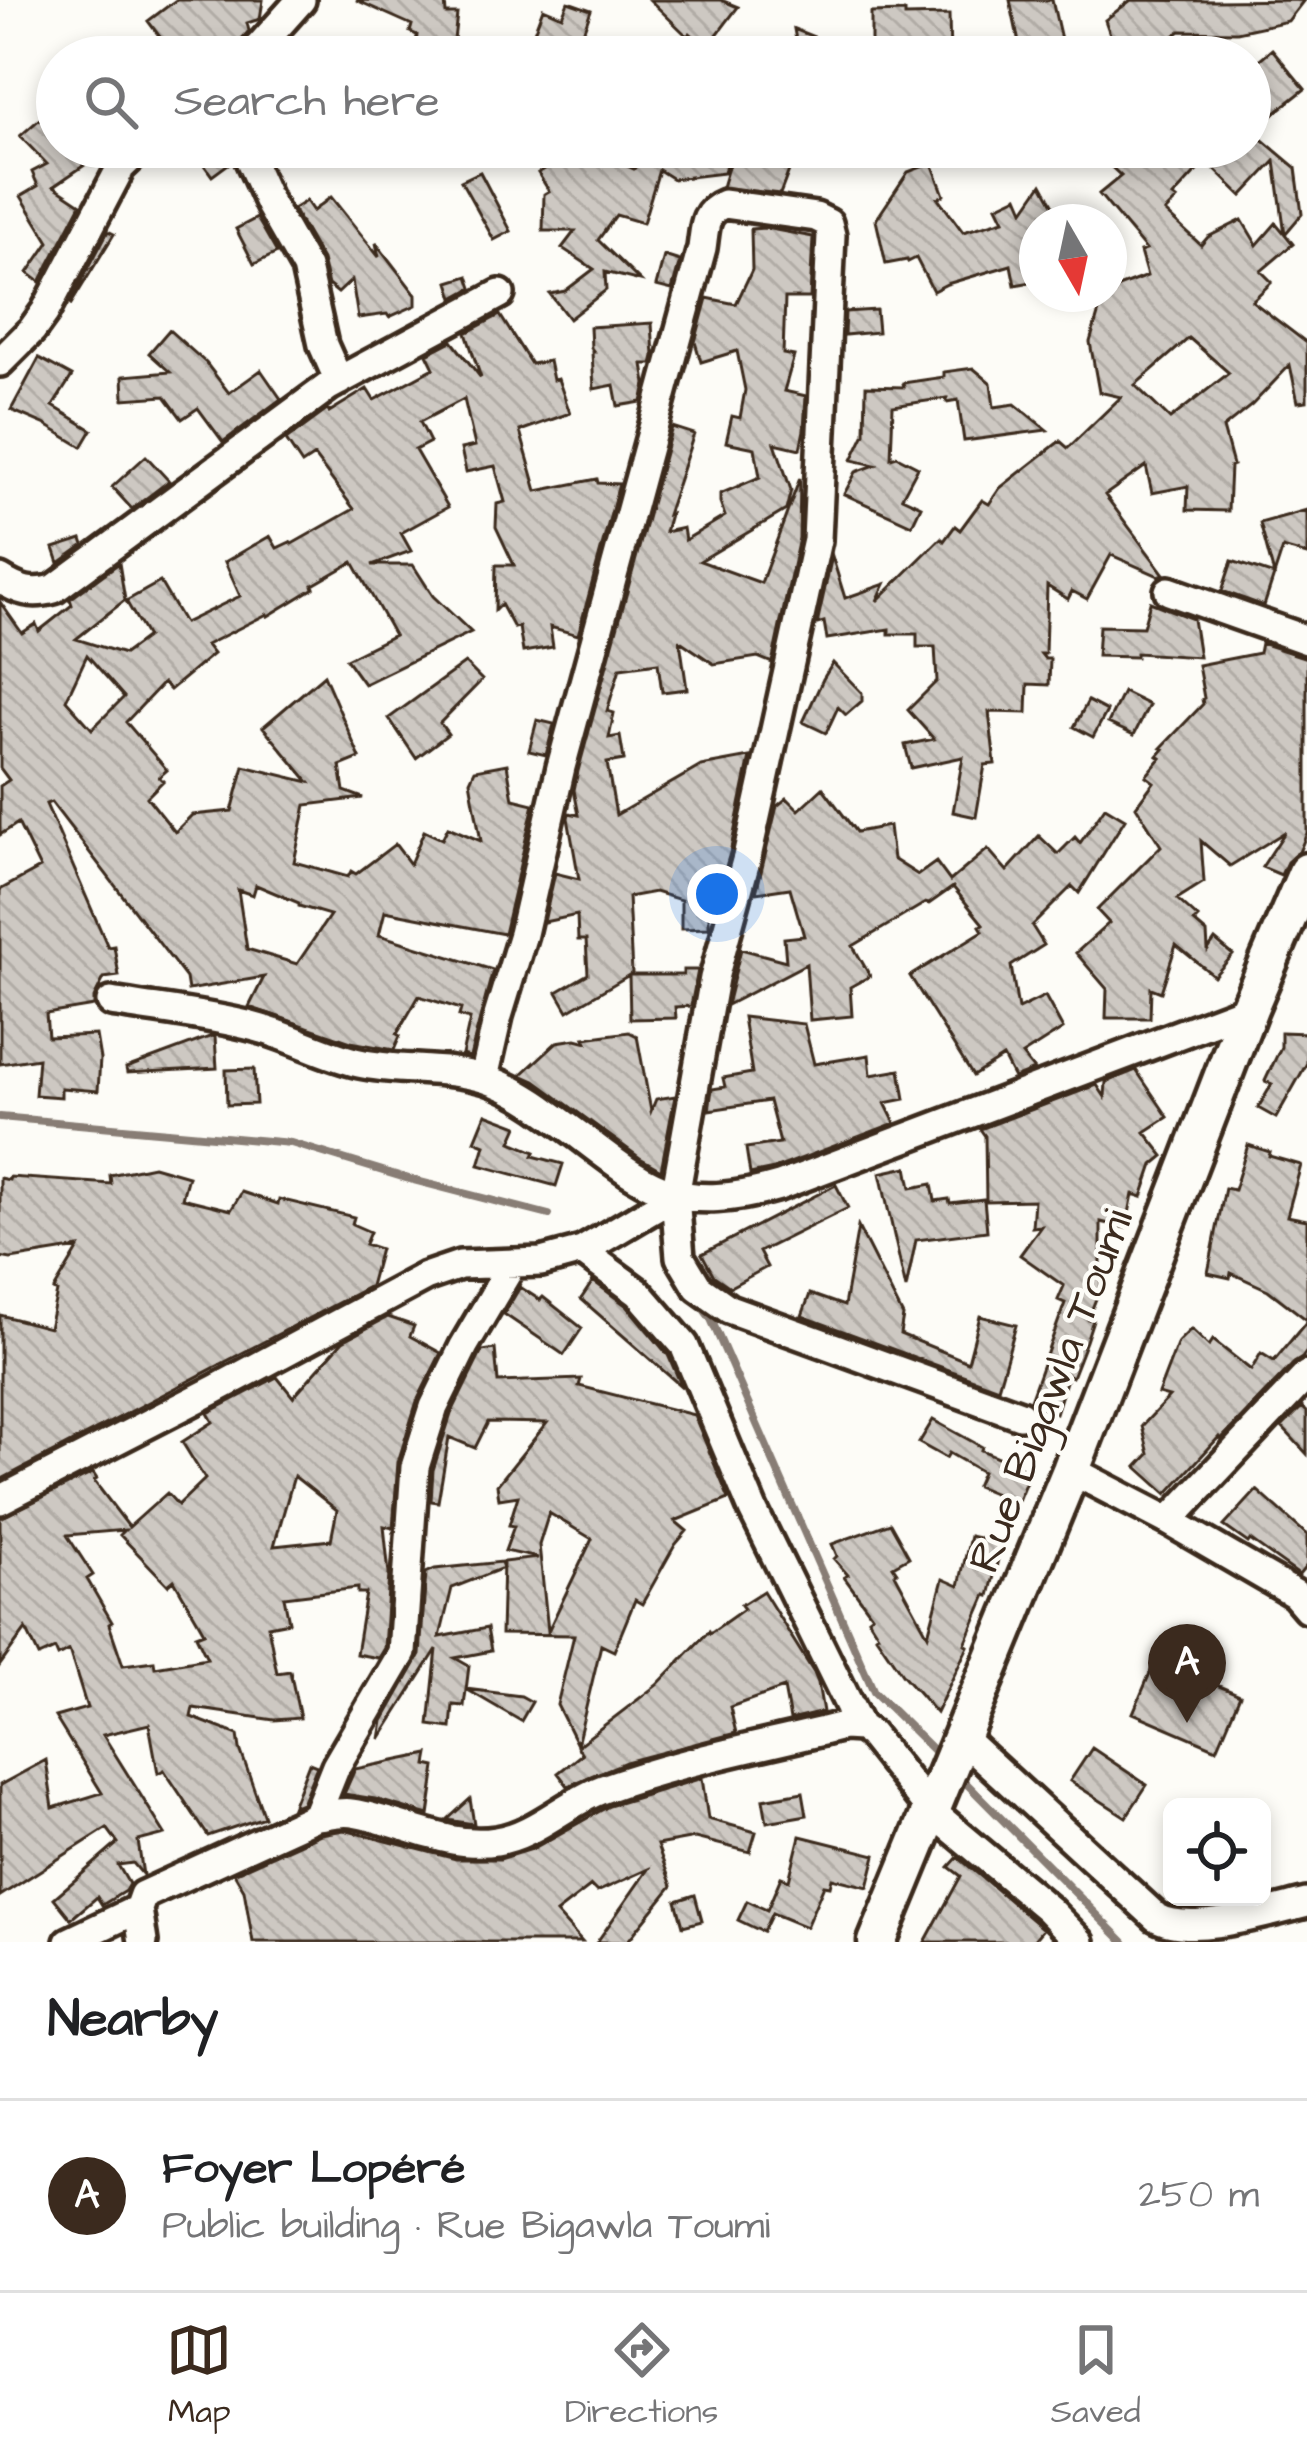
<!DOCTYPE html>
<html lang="en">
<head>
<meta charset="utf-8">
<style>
  :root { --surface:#fff; --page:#f2f2f2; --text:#202124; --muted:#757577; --line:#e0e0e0; --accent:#3b2a1e }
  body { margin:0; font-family:"Architects Daughter",sans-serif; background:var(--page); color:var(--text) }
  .controls { position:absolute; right:36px; bottom:36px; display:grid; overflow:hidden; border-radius:18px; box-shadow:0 6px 18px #0003 }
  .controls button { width:108px; height:108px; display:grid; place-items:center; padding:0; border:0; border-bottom:3px solid var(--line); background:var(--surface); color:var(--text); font:60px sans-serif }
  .compass { position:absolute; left:1019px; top:204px; width:108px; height:108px; border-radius:50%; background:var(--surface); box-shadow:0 6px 18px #0003; rotate:171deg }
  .you { position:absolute; left:717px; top:894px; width:42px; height:42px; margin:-30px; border:9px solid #fff; border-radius:50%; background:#1a73e8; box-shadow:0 0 0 18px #1a73e833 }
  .badge { display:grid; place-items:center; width:78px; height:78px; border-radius:50%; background:var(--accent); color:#fff; font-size:39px; font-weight:700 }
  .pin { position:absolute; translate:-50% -99px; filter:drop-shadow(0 3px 6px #0008) }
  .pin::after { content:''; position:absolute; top:63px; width:42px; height:36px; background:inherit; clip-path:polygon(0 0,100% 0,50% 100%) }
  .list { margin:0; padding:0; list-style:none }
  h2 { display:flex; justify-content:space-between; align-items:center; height:156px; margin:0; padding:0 48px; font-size:51px }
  h2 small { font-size:39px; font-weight:400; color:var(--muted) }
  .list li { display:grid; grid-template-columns:78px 1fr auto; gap:36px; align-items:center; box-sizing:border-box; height:192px; padding:0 48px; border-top:3px solid var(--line) }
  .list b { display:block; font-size:45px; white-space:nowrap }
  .list p { margin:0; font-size:39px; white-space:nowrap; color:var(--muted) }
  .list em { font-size:39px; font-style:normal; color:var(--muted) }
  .icon { flex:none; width:66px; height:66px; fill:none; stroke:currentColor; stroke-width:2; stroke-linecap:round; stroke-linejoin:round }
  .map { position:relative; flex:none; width:1307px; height:1942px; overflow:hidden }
  .search { position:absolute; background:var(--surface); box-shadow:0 6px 18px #0003; left:36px; right:36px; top:36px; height:132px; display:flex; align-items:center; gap:30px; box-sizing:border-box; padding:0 42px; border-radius:66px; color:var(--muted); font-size:45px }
  .sheet { height:348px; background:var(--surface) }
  nav { display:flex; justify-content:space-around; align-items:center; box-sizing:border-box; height:168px; border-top:3px solid var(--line); background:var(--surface); font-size:33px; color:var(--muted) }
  nav a { display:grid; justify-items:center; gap:6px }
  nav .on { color:var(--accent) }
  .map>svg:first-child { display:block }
</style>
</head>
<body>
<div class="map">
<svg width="1307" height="1942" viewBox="0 0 1307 1942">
  <defs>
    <pattern id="building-back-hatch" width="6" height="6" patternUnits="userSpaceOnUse" patternTransform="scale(3)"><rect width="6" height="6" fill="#cdc8c2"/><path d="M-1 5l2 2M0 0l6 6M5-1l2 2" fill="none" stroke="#b1aca6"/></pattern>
  </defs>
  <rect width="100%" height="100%" fill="#fdfcf7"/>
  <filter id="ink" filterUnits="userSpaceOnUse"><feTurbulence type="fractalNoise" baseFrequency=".00833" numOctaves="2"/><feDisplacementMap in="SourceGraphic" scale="24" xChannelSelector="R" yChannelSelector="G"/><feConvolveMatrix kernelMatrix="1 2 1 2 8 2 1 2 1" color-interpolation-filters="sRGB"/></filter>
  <g filter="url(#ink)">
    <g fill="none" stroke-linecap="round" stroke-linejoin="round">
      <path stroke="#887d74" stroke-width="8" d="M0,1117l291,26 118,36 140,36
        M697,1300l14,19 163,373 67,66
        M960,1777l164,165"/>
    </g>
    <path fill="url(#building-back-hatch)" stroke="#3b2a1e" stroke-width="3" fill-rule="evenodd" d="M176,0h87l-3,19 -13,4 2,8 -16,17 -1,9h-57l-27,-36z
      M356,0l89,1 1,13h11l-5,43h-37l2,-22 -7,-3 2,-7z
      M650,0h71l17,7 -31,41 -17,-15 -3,3z
      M1010,0h42l13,57h-43z
      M1131,0l84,1 89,-1 -16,21 -51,11 -57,-1 -25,19 -37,7 -13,-37z
      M568,2l23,8 -17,47h-13l-32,-12 14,-37 19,8z
      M905,12v4l44,-1 1,42h-79v-44z
      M794,29l67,27v1h-62z
      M1272,49l33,40 -53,42 44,37 6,46 -17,20 8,10 -32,27 11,11 -20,19 55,42v58l-9,1 -8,-37 -38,40 -29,23 10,37 -3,1 -2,45 -41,-1 1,-24 -36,7 -6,-27 -41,29 59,79 -5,2 -48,-21 -24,44 -15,-8 -4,8 -21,-13 -2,68h-4l4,5h5l-1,26 -21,-1 -1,29 -38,-1 6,52 -10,1 -9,52 -23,-5 10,-55 -52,11 -6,-23 29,-6 -26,-29 29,-29 -2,-34h-18v-13h-28v-5l-62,10 -3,-17 -7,2 15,-68 13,42 40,-14 -8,17 64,-63 3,3 11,-15 5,4 22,-30 7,4 11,-16 60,-47 8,7 53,-51 -22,-5 -9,-50 14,-48h10l4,-7 29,-11 -7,-24 6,-2 -47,-56 22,-18 -31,-29h160v-80zM1206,161l36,35 33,-35 10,73 -9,-11 -19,22 -15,-25 -34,17 -7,8 -36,-33 12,-12 -4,-3zM1189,338l40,35 -59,46 -35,-34z
      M57,104v43h22l10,15 -35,24 27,18 -41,78 -12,-9 21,-31 -28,-46 17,-10 -6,-14 15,-8 -27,-28z
      M191,147h35l5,15 -19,14z
      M586,147l48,22 7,-11 -18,-11h107l-6,26 -51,6 -14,-9 -16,53 -27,-8 -18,25 42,41 -35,-9 1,18 -37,29 -19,-25 15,-3 29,-22 -32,-21 13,-17h-32l1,-37 5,-3 -11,-18 21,-12 21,-3z
      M776,147h22l-18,47 -58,-7 10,-33z
      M932,163l12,32 -6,3 25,34 41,-12 -7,-14 21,-10 6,14 18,-26 21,38h-26v59l-22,4 -4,-20 -64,19 -14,7 -17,-33 -8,4 -1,-2 -21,4 -10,-44 32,-48z
      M480,172l31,59 -17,9 -33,-59z
      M331,197l48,60 -3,-14 40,52v10l-27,12 -2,-3 -29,4 -6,-38 -14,13 -10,-8 -6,-25 -29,-51 13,-8 7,10z
      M257,218l20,35 -23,11 -18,-35z
      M765,228l48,9 -3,61h-25l-2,56 11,2 -10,35 22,5 -2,34 -4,19 -25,-6 16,47 -5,20 -86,51 61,22 39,-105 -1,60 -27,125 -14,-6 -44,7 -34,-23 7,48 -25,3 -4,-29 -38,5 -13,43 7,2 -5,25 11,-2 4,24 -17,3 9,52 85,-49 49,-9 -20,96 -13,44 -8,1v30l-28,1v-29l-26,-8 -27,5 4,76 -3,2h54v-5h15l-7,36 -16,1 1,11 -46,1 -1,-44 -61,36 -11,-19 31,-18 -2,-34h-8l-1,-25 -33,7 11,-49 24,6 -11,-61 1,-5 10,2 -5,-25 4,-19 94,-344 22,7 -27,81 3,-1 -5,18 18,-4 2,12 40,-24 -5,-14v-8l40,-17 -5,-29 -29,-6 6,-26 8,2 5,-28 -8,-39 -36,11 -6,-20 12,-44 29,6 16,-34 -1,-41z
      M108,231l6,3 -43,70 -1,-1z
      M664,256l16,5 -8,29 -16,-4z
      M468,276l4,12 -18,10 -5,-16z
      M876,310l2,22 -34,3 1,-23z
      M500,315l31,49 18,-3 4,19 5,-1 12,34 -50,18 17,60 60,-12 1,4 21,1 -41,151 -28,-8 3,20 -30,5 -4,-25 -5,1 -13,-24 -6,6 1,-45h18l-18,-38 1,-23 8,-2 -10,-36 -29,6 -5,-23 14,-3 -11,-47 -44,23 10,20 -15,8 33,57 -47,26 10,18 -39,14h41l20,31 38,36 -107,52 -18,-25 48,-24 -41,-73 -40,23 1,3 -46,28 -1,-2 -61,31 7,9 -43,36 -7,-7 -37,39 41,48 -8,7 4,4 -16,16 28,35 17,-17 40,-4 12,-45 65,16 -46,-55 61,-52 36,83 -20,8 4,25 19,7 -57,7 -12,57 54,15 3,-6 5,3 39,-30 15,20 14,-33 18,8 6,-12 33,14 -11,-60 5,-11 32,-6 6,35 21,5 -30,130 -119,-23 -6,24 114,35 -23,87 -8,-2 8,-36 -11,-3 2,-7 -42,-13 -22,38 3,2 -6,14 -43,-8 -102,-35 15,-30 -76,13 -2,-12 -135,-176 -5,2 62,143 6,-1 5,30 -15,2 -10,20v8l-48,8 2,23 48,-2 4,24 -2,32 -37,-3v9l-26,-2 3,-37 -38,6v-174l40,-22 -22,-45 -18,12v-49l9,-6 -9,-12v-166l22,31 14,-9 3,7 33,-26 -2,-6 49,-36 6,37 -49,39 48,15 23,-17 -21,-36 34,-19 24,41 56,-27 -15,-34 45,-26 7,12 13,-6 2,2 62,-35 -40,-53 -12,8 -16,-24 41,-30 2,2 38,-23 7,11 60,-32 -7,-14 25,-13 29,37 -15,-45zM87,655l37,42 -32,32 -26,-29zM256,885l43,18v3l31,9 -33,49 -50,-15 -9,-59 15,5z
      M652,323l2,33 -2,8h-9l3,20 -4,18 -24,4 -4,-21 -20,4 -2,-37h2l-3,-4 -1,-21z
      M169,330l37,33 23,30 32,-23 20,29 -58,43 -25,-34 -16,11 -17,-23 -41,3 -1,-23 47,-4 -21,-19z
      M39,358l33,18 -19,30 39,24 -10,17 -38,-23 -33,-14z
      M973,368l18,15 3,24 21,-3 32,26 -83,11 -6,-41 -11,2v-4l-54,8 -2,52 6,-2 21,11 -16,30 19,9 -9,19 -68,-31 12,-22 19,-7 -23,-5 13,-27 1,-47 38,1 -1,-4 41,-6v-5z
      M146,456l23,25 -37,28 -20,-22z
      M1307,510v45l-24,-7 -19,58 -42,-15 10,-30 42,14 -14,-52z
      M82,539l2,6 -25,18 -5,-15z
      M1150,602l43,17 6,38 -63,-4v4l-39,-1 2,-30 44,1z
      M1261,643l46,15v175l-8,19 -12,10 -6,13 -19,-8 23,-35 -55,34 -29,-25 3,41 -27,17 21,19 -4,4 13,11 1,17 7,-10 18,15 -19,21 -38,-31 -15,47 -10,-4 -1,30h-44l1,-29 -31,-36 33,-30 -12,-13 64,-64 -25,-40 18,-24 -8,-6 15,-18 -3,-2 6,-7 -3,-1 42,-44 -1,-5 2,-1 -6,-33 61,-12z
      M465,663l17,17 -42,43 8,11 -32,24 -27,-40z
      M833,663l29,30v8l-16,14 -8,-8 -12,26 -23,-11 20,-43z
      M1123,692l26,13 -15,30 -26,-12z
      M1088,701l19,10 -14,26 -19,-10z
      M537,720l17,4 -8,31 -17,-4z
      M823,788l33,44 33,-6 4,33 25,16 18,-13 14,19 38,-32 19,22 32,-35 19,18 17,-17 5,6 25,-36 20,12 -46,74 -7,-7 -40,40 12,19 -33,21 7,43 27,-13 18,33 -41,26 12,15 -20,8 -11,-21 -30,19 -63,-100 73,-45 -3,-5 3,-2 -30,-37 -24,17 -4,-1 -72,43 17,30 -20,11 2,29 -42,4 -4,-56 -79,41 14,-56 45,12 -2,-23 20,-2 -14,-48 -34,5 21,-87 10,-8 12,12z
      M743,1017l61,7 10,40 55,-9 2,20 29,-5 5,29 -20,4 10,20 -121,46 -24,5 -4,-26 34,-5 -11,-42 -60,9 3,-21 13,-2 -2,-9 29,-5z
      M629,1032l8,4 14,75 5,-12 19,-3 -14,74 -21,-12 -105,-77 -14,-6 36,-33 19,-3 11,3 -2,-4z
      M1281,1032l26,1v30l-31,55 -18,-10 14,-24 -7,-3 16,-34z
      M212,1036l3,1 2,31 -90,5 -1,-5z
      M254,1069l2,35 -29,1 -1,-35z
      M1136,1070l32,47 -23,15 19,24 -11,9 -11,32 -9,-3 -7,34 -25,-6v64l-13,33 5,1 -7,21 -14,36 -4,-2 -12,38 -21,-7 -5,-6 35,-97 -7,-3 6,-14 -44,-31 21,-29 -9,1 2,-27 -48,1 -1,-65 -5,-7 117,-44 8,12 1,-15z
      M486,1114l32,12 -7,16 24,10 -2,4 30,8 -7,22 -77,-21 6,-20 -10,-4z
      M1248,1145l22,7 -1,4 32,9 -14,51 20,4v100l-39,-30 -37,-17 -1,5 -22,-5 17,-85 9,2z
      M153,1166l35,10 -6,22 49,12 11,-18 36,12 1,-5 75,18 -2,7 18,8 -5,12 15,5 -10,37 -370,194v-165l49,13 8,-36 -3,-2 25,-42 -68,11 -11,-2v-79l9,2 1,-3 101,7 -1,-9z
      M907,1167l4,21 21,-4 3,17 14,-2 1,4 34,-4 3,32 -71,9 -10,49 -26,-116z
      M836,1185l12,23 -89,44 8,15 -37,20 -16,-11 -12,-22z
      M858,1227l45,89 -3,18 68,28 12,-46 36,9 -18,63 -196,-72 8,-22 34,12z
      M593,1281l34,25 41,49 14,32 -101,-88z
      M520,1287l20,13 3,-3 39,31 -18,27 -60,-41z
      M388,1317l26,9 -4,10 31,17 -24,48 -19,61 -5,66 -9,-2 5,48 -5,74 -6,10 -22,-4 10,-61h-8v-5l-74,9 5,25 -21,4 9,47 13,-2 10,47 -26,2 -81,-12 -2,9 47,18 2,14 24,68 -56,19 -44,-66 -6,3 -9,-49 -46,11 62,99 -27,7 5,34 -10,-12 -15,2 11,19 -4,7 -23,14 -5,-8 -26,22 -17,-21 64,-55 -11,-15 -107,68v-111l46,-25 7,48 49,-15 -47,-76 32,-9 -18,-58 -11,6 -3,-7 -16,7 -13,-27 -26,36v-147l93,-45 4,6 -3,2 35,46 38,-34 11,12 27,-26 -23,-37 31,-20 -5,-9 69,-36 16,20 50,-56zM294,1476l43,34 -6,30 -57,6zM125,1530l-5,5 48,50 6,-5 30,52 -8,3 11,23 -52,9 -1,-6 -31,4 -14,-41 3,-2 -25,-43 6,-4 -26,-40z
      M1307,1321v30l-5,7 -8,5 -73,76 -2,-2 -52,57 -30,-27 12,-13 -7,-28 27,-29 -11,-3 20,-52 13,-13 18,17 4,-6 38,30 10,-17 13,8z
      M495,1349l3,33 83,-3 -2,7 115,29 35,84 -54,22 12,10 -12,14 -33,59 -7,-4 -21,51 -13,-6 -24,100 -20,-40 17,-70 -73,-1 2,-72 35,-4 -33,-7 9,-25 -5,-1 9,-29 -19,3 -2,-14 50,-62 -59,-1 -13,26 -26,-11 -11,65 -7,-1 2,-31 18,-56 31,-63zM549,1513l43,26 -44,92 -9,-86z
      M1302,1407l5,5v42l-25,-27z
      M933,1420l49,27 -1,3 49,21 -13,32 -41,-17 6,-14 -33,-19 -3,5 -27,-15z
      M1257,1490l50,45v30l-8,10 -49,-35 -2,3 -24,-17z
      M890,1523l19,34 -16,9 4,6 -2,2 33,61 15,-56 16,7 11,-50 32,7 -13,53 -3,-1 -21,49 3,2 -32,67 -34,-39 -26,-38 2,-2 -10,-16 4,-3 -28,-38 4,-2 -14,-16 3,-3 -5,-12z
      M501,1562l2,6 -51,20 -12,49 47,-9 4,23 -36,7 14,8 -5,40 -11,-1 -2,23 -22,-3 8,-76 -57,90 3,-18 37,-66 6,-82 9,-4z
      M763,1591l51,82 4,10 5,29 -33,8 -6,-32 -54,19 6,26 -110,29 -58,24 -10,-13 24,-19 -5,-8 80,-61 52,-54 1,2 34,-24 -3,-4z
      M1156,1659l84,36 -23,54 -84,-36z
      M466,1689l55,7 11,6 -11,19z
      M1092,1748l55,37 -21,32 -56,-36z
      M429,1754l-2,11 9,2 -7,48 -54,-16 -31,-5 11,-25z
      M309,1763l8,3 -15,37 -10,4z
      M702,1778l6,41 48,13 -6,20 -55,-14 -38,7 15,41 -45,56h-30l51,-73 -51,23 -6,-6 -35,27 26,29h-329l-9,-52 -10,-17 87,-39 23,-4 112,29h44l32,-10 77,-43z
      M803,1792l4,23 -40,7 -4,-23z
      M470,1799l4,25 -27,-4z
      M800,1836l76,19 -8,32 -36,-9 -2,8 -6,-1 -18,42 -34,-14 -9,19 -25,-12 9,-19 20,9 14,-33 8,3z
      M958,1857l85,72 -11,13h-107l36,-66 -12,-9z
      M695,1895l7,26 -19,5 -7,-25z"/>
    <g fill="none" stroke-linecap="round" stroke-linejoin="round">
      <defs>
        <path id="street" d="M250,57l51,-57
          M244,147l26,58 36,63 17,77 16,36
          M0,362l32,-32 13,-18 76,-145 21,-20
          M0,579c19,12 32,16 54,10l275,-203 171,-92
          M1169,591l138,49
          M111,1002c48,8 98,13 144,25 36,9 68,28 104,36 41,9 87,3 127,16 22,7 45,21 64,35 89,62 112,106 229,72l470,-178
          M484,1078l14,-62 25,-82 38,-167 141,-519c3,-19 1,-36 22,-44l92,13 12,6 3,12 -14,305 -70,317 -33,121 -39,218 5,61 18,30 31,22 291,106
          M582,1251l57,42 45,52 69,165 107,217
          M1071,1470l98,51 126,73 12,14
          M0,1500l216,-111 209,-112 35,-12 81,-3 41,-11 93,-55
          M1169,1521l138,-146
          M962,1738l194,179c34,20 113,-5 151,-14
          M316,1816l20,-50 66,-113 13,-186 19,-60 30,-61 49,-83
          M69,1942l69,-33
          M143,1942l-5,-33 5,-14 173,-79c12,-1 24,-5 36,-3 48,7 95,36 144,28 38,-5 71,-39 107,-52 77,-28 161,-43 240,-63l17,1 10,7 61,77 117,98 32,33"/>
        <path id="secondary" d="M877,1942l194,-472 178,-462 58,-136"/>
      </defs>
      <use href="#street" stroke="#3b2a1e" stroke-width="36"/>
      <use href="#secondary" stroke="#3b2a1e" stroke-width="45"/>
      <use href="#street" stroke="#fdfcf7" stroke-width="27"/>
      <use href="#secondary" stroke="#fdfcf7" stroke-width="36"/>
    </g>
  </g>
  <g text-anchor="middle" stroke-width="9" stroke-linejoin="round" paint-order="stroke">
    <g font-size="45" fill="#3b2a1e" stroke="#fdfcf7">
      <text transform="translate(1049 1390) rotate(-69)" y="16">Rue Bigawla Toumi</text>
    </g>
  </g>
</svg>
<div class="controls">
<button><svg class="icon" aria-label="locate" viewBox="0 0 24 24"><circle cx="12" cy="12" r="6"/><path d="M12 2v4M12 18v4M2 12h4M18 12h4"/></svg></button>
</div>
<svg class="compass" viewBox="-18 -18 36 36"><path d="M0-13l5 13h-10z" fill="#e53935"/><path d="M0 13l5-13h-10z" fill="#757577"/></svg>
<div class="you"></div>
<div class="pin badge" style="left:1187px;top:1723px">A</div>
<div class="search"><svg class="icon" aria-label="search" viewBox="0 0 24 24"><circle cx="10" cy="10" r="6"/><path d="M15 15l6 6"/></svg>Search here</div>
</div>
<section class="sheet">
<h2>Nearby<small></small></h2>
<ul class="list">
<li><span class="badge">A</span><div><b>Foyer Lopéré</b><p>Public building · Rue Bigawla Toumi</p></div><em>250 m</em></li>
</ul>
</section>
<nav>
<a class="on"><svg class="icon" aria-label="map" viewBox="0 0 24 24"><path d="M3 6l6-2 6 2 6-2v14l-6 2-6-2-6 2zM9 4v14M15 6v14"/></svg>Map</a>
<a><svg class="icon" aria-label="directions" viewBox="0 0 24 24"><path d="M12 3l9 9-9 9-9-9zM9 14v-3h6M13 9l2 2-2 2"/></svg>Directions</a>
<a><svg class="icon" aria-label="saved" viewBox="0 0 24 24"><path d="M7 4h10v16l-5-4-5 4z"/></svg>Saved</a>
</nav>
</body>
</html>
